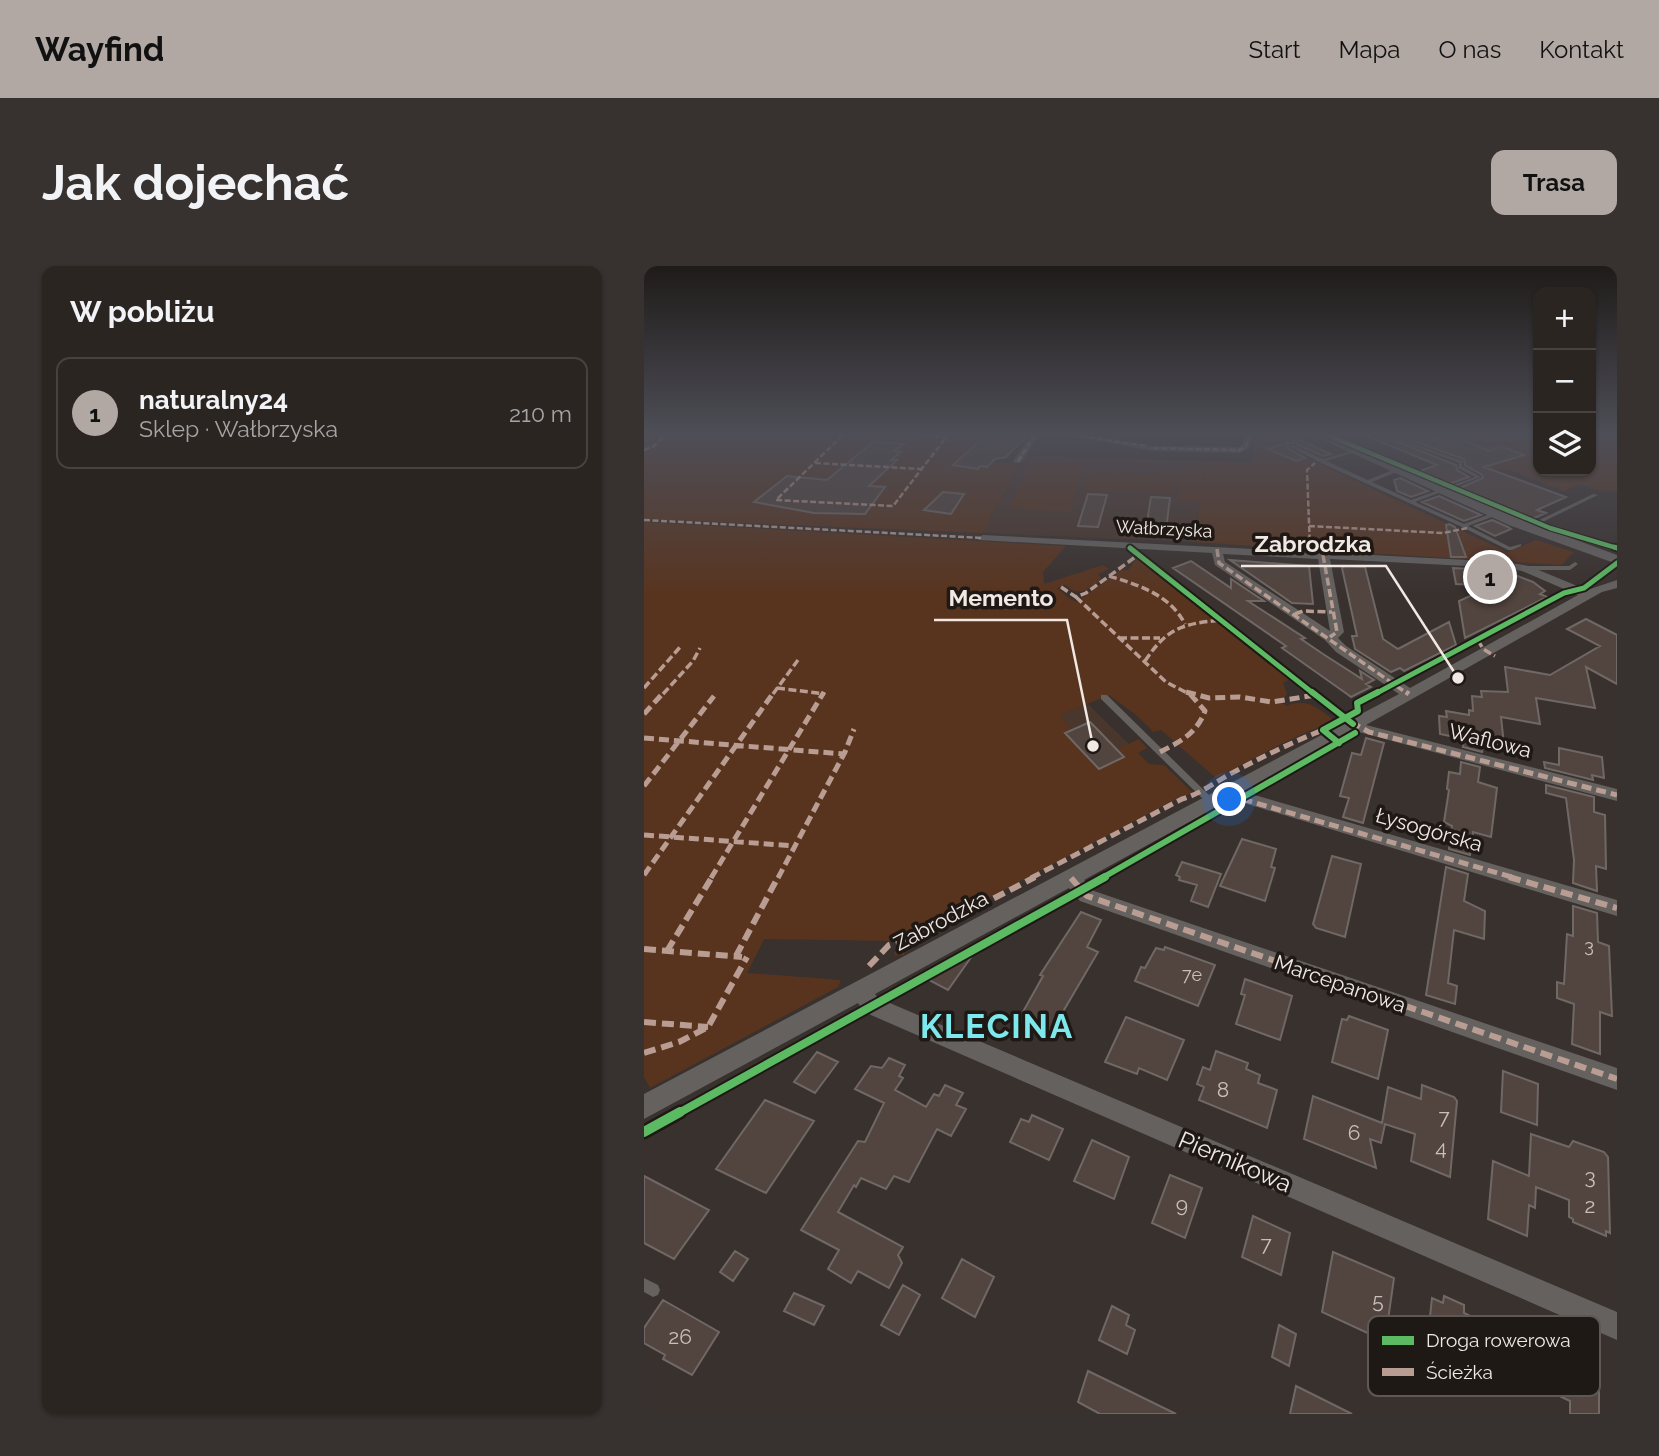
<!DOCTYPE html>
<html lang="pl">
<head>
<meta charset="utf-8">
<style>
  :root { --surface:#2b2522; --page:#37312f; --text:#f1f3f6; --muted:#a6a5a5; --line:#474240; --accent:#b1a8a4 }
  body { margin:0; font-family:Raleway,sans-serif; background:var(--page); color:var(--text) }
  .controls { position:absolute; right:21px; top:21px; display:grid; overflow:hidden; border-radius:14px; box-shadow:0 2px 5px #0004 }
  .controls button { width:63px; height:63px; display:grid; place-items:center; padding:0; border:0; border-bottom:2px solid var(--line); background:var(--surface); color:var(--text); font:35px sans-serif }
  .you { position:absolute; left:586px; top:534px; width:24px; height:24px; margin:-18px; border:5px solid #fff; border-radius:50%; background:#1a73e8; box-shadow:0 0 0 10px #1a73e833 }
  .badge { display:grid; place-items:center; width:46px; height:46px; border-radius:50%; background:var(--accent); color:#111; font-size:23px; font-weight:700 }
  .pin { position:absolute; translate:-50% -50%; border:4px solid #fff; box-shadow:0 2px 7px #0006 }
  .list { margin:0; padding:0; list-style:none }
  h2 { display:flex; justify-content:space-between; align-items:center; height:91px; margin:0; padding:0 28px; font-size:30px }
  h2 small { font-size:23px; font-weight:400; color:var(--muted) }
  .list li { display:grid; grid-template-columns:46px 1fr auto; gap:21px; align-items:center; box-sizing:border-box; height:112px; margin:0 14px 14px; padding:0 14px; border:2px solid var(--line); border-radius:14px }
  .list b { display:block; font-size:26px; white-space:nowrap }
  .list p { margin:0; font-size:23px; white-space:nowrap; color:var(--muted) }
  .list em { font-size:23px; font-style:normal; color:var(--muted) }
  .icon { flex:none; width:38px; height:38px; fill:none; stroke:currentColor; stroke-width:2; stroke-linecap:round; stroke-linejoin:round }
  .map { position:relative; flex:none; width:973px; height:1148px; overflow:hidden; border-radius:14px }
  header { display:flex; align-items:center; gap:42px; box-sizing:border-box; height:98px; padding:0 35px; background:var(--accent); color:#111 }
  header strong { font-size:33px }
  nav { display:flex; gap:38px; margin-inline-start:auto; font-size:24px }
  .intro { display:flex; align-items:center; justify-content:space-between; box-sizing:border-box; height:168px; padding:0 42px }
  h1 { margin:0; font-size:49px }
  .button { padding:18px 32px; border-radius:14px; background:var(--accent); color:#111; font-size:24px; font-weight:700 }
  main { display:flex; gap:42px; padding:0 42px }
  aside { flex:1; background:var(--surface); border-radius:14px; box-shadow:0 2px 5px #0004 }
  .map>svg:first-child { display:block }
</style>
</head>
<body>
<header>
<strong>Wayfind</strong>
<nav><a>Start</a><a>Mapa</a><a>O nas</a><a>Kontakt</a></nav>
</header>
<div class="intro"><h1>Jak dojechać</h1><a class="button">Trasa</a></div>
<main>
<aside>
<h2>W pobliżu<small></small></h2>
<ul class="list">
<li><span class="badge">1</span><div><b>naturalny24</b><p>Sklep · Wałbrzyska</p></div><em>210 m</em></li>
</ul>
</aside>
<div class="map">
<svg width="973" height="1148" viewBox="0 0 973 1148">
  <rect width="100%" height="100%" fill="#39312e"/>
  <path fill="#49362d" d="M382,189l180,6 -13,81 -210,-9z
    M444,438l49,48 -36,20 -42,-57z"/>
  <path fill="#58341f" d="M0,169h343l-18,25 51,4 -37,69 -339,-14z
    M610,169h45l9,4 -24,8 223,105 29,-12 38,12 -13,13 -368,-23 7,-40 -22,-2 2,-31 24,-5 -2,23 4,-26 46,2z
    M759,169h135v36h53v-36l26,2v54l-20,-1 -16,-6 -17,7 -54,-21 -18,-1z
    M386,196l56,3 -16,47 -61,-3z
    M518,204l16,1 -4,22 -91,-2 5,-19 73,3z
    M0,256l422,24 -23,26 1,12 59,-19 6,4 -11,5 4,5c-14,10 -22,19 -37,6l-8,3 13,11 7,3 44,-32h7l8,-11 8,1 148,118 -9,5 4,11 -7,8 7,4c20,-9 31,3 47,14l-51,23 -67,35 -55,-48 -8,2c-14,-17 -27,-24 -44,-37l-49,20 39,53 26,-12 -7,-7 21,-10 8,9 -9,5 11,11 15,1 29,28 -15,5 -246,130 -24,7 -4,20h-10l3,-14 -133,-2 -17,34 94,7 -3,7 -188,101 -6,-11z"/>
  <path fill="#52443e" stroke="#6f6865" stroke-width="2" d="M363,169h21l-22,22 -11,2 -8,8 -7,-1 -2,3 -25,-4 32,-29 18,3z
    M720,169h17l75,30 1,5 12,7 -23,8 -29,-13 20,-7z
    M752,169h36l1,5 18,-5 38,16 12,-5 23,9 -40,12 82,30 -29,13 9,3 -16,7 -73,-31 26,-11 -1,-3 -17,-10 -1,-6z
    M654,173l26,12 7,3 -8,2 -29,-13h-6v5l17,10 -9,3 -28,-12z
    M229,176l31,2 -11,7 8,1 -10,8h6l-28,26 16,1 -20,27 -51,-1 -60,-11 33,-26 40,4z
    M756,212l28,13 -17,6 -14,-6 -3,-11z
    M299,226l21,2 -13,20 -27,-4z
    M444,228l19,1 -9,32 -20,-1z
    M795,230l42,19 -17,6 -42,-19z
    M507,231l19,1 -4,32 -20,-1z
    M848,254l16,7 3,2 -16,7 -20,-10z
    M805,258l6,3 11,30h-15l-5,-32z
    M586,294l79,6 4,38 -21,-1z
    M547,295l40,27v-9l33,22h-16l57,37 -4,1 22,15 39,25 -2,-8 14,9 -8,4 5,3 -20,10 -4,-3 -65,-46 4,-2 -113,-78z
    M701,300l20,1 18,72 15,10 51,-27 7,23 -52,26 -4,-3 -9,4 -36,-23 -3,-13h5l-15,-68z
    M809,302l17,1 6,16 -20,-1z
    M871,309l18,7 12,9 -5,3 7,3 -82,41 -6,-37z
    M942,353l31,16v49l-31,-17 9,41 -59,-10 4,26 -39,-7 3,28 -20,-3 -2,10 -19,-5 1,-8 -24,-5 -1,-18 8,1 -1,-6 23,4v-5l4,1 -1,-15 10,1 -1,-6 27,1 -3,-25 45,8 50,-29 -33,-17z
    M446,456l6,6 28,29 -25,12 -34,-36z
    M722,472l18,5 -21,80 -20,-6 6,-19 -9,-2 12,-43 9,2z
    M915,482l43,9 2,21 -12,-3 1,5 -48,-12 -1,-6 15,3z
    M817,496l19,5 -2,15 19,6 -6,49 -18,-5 -3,23 -21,-6 3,-23 -8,-4 5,-32 -2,-1 2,-17 11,2z
    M902,519l48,12v15l11,3 1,54 -10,-3 1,25 -24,-8 1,-23 -8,-62 -20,-5z
    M598,573l34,10 -5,18 4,1 -10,33 -45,-15z
    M688,590l29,8 -16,73 -29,-9 -3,-4z
    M538,596l39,12 -13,33 -17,-6 6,-16 -18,-5 1,-3 -4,-2z
    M802,601l22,7 -4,27 21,10 -1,28 -30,-9 -6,53 9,3 -2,18 -29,-9z
    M929,640l24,7 1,29 11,4 3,70 -12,-4v42l-28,-10 2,-40 -17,-6v-16l7,2 3,-50 6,2z
    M437,646l20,8 -14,27 11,5 -44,75 -8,5 -27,-13 24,-43 -3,-1z
    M521,681l50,18 -17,41 -63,-25 6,-14 4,1 11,-20 8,2z
    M328,690l-24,34 -19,-10z
    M601,713l47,17 -12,44 -44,-16 9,-29 -4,-1z
    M705,750l39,14 -10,49 -46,-17 10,-43 5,1z
    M482,751l58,23 -17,40 -28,-12 -2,6 -32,-12z
    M572,785l32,12 -2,6 14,6 -2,8 19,7 -10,38 -68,-28 5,-13 -7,-3 6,-17 7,3z
    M173,786l21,10 -23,31 -21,-11z
    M245,792l16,7 -6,11 4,2 -8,12 31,17 8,-13 5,2 6,-11 18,8 -7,12 10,4 -15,27 -14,-7 -28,53 -15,-6 -8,13 -25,-11 -5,9 -2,-2 -16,27 65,35 -5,8 4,8 -13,25 -31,-17 -7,12 -23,-14 11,-19 -38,-20 57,-89 7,1 19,-39 -29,-14 16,-23 11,2z
    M859,805l35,13 -1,41 -36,-13z
    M778,819l32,12 3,4 -7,76 -39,-16 4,-27 -30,-10 -4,19 -11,-4 6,29 -72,-29 9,-43 69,27 6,-36 33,12z
    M121,834l49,21 -48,72 -50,-24z
    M388,849l31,14 -14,31 -39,-18 11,-23 8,3z
    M887,868l38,13 4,-6 31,11 4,5 2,76 -4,-2v5l-33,-14v-3l-4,-2v-17l-33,-13 -1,21 -6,-3 -2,31 -39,-17 5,-58 36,15z
    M448,874l37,17 -15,42 -40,-18z
    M526,909l32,13 -17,50 -33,-15z
    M0,910l65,34 -35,49 -30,-16z
    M609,950l37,17 -9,42 -39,-18z
    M91,985l13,8 -15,22 -13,-9z
    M689,986l61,26 -9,63 -63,-29z
    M318,993l32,18 -19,40 -33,-19z
    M259,1019l17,10 -21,40 -18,-10z
    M150,1027l30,13 -10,19 -30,-14z
    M800,1030l20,9v8l13,6 -3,48 -47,-22 5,-47 11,5z
    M19,1034l56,32 -27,43 -29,-16 2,-4 -21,-12v-15z
    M468,1040l17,9 -3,10 9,5 -8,24 -28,-14z
    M635,1059l17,9 -7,32 -17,-9z
    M890,1059l20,9 1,19 44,21v40h-29v-13l-38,-18z
    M444,1105l31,15 57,28h-76l-22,-12z
    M652,1120l56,28h-62z"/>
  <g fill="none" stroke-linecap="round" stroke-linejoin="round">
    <path fill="#64615f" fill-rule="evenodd" d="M740,169h5l74,26 -1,5 19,11 -66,25 49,22 29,-11h4v2l-29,11 42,21 11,-3v2l-9,4h-4l-46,-23 -143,-65 -30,-16 4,-1 30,14 32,-9v2l-29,9 42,19 27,-11h4v2l-27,11 39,18 64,-23 -17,-9 1,-5z
      M949,228l5,1 -68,33 -5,-1z
      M931,296l3,2 -8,6h-45l-3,-2 3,-2h44z
      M457,429h6l106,104 1,2 -1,2h-6l-106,-104z
      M0,1012l14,7 2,5 -2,5 -5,2 -9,-5z"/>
    <path fill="#64615f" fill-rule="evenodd" d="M387,169h8l-18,28h-6l-2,-2z
      M424,169h20l63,11 87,1 4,-2 3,-10h8l-4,13 -9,5 -87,-2z
      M339,269l523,27 23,4 58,24 30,-10v8l-15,4 -236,133 251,64v12l-262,-70 -111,61 373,108v16l-386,-117 -147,81 10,11 523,177v22l-537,-189 -11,-13 -194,106 3,4 739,314v28l-753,-328 -6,-9 -214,116v-25l755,-400 -63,-42 -11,-12 -110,-75 -3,-12 -233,-13 -2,-2zM579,288l95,5 12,72 -105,-69zM686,293l176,9 16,3 56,24 -168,93 -64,-42 -8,-8 6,-6z"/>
    <path fill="#64615f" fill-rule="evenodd" d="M668,169h13l194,84 98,36v9l-108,-39z"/>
    <path stroke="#b99d93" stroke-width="2.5" stroke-dasharray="6 2.5" stroke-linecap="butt" d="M199,169l-67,65 117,6 55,-71
      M281,169l21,3
      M428,169l75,11
      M509,182l87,2 6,-4 3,-11
      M0,184l10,-4 11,-11
      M374,195l17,-26
      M171,197l106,6
      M0,254l339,18
      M665,260l134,7 24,-5
      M666,283l-3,-79 8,-7"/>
    <path stroke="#b99d93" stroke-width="3.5" stroke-dasharray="8 3.5" stroke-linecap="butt" d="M666,281v3
      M573,283l2,14 189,131
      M679,289l14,77 -7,5
      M465,310c30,9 61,19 76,48
      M417,321l15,10 10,-4 52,-38
      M432,331l90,85 23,12
      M651,348l8,-3 29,1
      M475,372h41
      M834,374l5,9 12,7
      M501,395c22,-33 37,-37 76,-41
      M0,422l37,-42
      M133,422l48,6
      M19,428l30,-33 7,-13
      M129,428l25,-34"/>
    <path stroke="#b99d93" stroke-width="5" stroke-dasharray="10 5" stroke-linecap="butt" d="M542,426l23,6 31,-1 32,5 44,-7
      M762,426l3,2
      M0,448l20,-22
      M707,456l18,10 248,63
      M0,472l200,16
      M516,486c20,-10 37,-19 45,-41l-15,-17
      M0,520l70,-90
      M586,525l12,8 273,79
      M0,569l151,11
      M0,609l130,-183
      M67,612l113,-186
      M134,612l67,-126 9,-23
      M387,612l151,-79c18,-5 32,-16 48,-25 32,-17 64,-33 98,-46"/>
    <path stroke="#b99d93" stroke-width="6" stroke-dasharray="12 6" stroke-linecap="butt" d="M865,611l108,31
      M427,612l16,18 530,183
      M0,683l98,8
      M23,685l45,-74
      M92,690l42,-79
      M225,700l20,-21 44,-15 102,-53
      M0,756l64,5
      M0,787l35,-11 29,-15 39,-70"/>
    <defs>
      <path id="cycleway-far4" d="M683,169l223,93 67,20"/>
      <path id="cycleway-far3" d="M970,281l3,1
        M486,282l184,146
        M731,428l189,-101 20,-5 33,-25"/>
      <path id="cycleway-far2" d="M668,426l41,32
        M695,477l-16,-13 35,-19 -1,-8 21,-11
        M458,612l253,-145"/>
      <path id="cycleway-far1" d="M33,848l428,-237"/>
      <path id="cycleway" d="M0,866l36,-20"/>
    </defs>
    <use href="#cycleway-far4" stroke="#1f1916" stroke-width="7"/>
    <use href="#cycleway-far3" stroke="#1f1916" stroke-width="9"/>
    <use href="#cycleway-far2" stroke="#1f1916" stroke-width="10"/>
    <use href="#cycleway-far1" stroke="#1f1916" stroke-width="12"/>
    <use href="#cycleway" stroke="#1f1916" stroke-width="15"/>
    <use href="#cycleway-far4" stroke="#5cba63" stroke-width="4.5"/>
    <use href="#cycleway-far3" stroke="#5cba63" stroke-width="5"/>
    <use href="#cycleway-far2" stroke="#5cba63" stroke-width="6"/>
    <use href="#cycleway-far1" stroke="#5cba63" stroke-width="8"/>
    <use href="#cycleway" stroke="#5cba63" stroke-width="10"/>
  </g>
  <linearGradient id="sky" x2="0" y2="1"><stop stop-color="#1f1b19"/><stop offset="0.51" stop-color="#4e4e57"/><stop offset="1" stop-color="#4e4e57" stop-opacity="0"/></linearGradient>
  <rect width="973" height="329" fill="url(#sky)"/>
  <g text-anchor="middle" stroke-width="7" stroke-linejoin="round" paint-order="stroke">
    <g font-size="18" fill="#f1e8e3" stroke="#1f1916">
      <text transform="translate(520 263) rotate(3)" y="6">Wałbrzyska</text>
    </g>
    <g font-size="18" fill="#c9bfba">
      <text x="945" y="686">3</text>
      <text x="548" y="715">7e</text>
    </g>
    <g font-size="21" fill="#f1e8e3" stroke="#1f1916">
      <text transform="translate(846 475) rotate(14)" y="7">Waflowa</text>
      <text transform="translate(785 564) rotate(16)" y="7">Łysogórska</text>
      <text transform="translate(297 655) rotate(-28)" y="7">Zabrodzka</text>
      <text transform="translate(696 718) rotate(19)" y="7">Marcepanowa</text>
    </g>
    <g font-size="21" fill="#c9bfba">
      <text x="579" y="831">8</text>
      <text x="800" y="858">7</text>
      <text x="710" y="874">6</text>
      <text x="797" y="889">4</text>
      <text x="946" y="918">3</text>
      <text x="538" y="946">9</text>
      <text x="946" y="947">2</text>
      <text x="622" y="985">7</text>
      <text x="734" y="1042">5</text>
      <text x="36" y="1078">26</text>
    </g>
    <g font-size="24" fill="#f1e8e3" stroke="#1f1916">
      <text transform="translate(591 896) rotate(23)" y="8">Piernikowa</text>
    </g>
    <g font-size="33" font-weight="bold" letter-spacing="2" fill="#7de9ed" stroke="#1f1916">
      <text x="353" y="772">KLECINA</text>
    </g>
  </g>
  <rect x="724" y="1050" width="232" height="80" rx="10" fill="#1f1916" stroke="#5e5754" stroke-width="2"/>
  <rect x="738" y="1070" width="32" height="9" fill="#5cba63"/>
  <rect x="738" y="1102" width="32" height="8" fill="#b99d93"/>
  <g font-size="19" fill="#f1e8e3">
    <text x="782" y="1081">Droga rowerowa</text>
    <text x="782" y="1113">Ścieżka</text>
  </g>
  <path fill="none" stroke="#f1e8e3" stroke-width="2.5" d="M814 412L742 300H597M449 480L423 354H290"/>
  <g fill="#f1e8e3" stroke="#1f1916" stroke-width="2.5">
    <circle cx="814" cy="412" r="7"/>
    <circle cx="449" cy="480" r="7"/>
  </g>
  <g font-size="23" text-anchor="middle" font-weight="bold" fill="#f1e8e3" stroke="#1f1916" stroke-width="7" stroke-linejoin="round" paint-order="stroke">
    <text x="669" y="286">Zabrodzka</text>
    <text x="357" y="340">Memento</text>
  </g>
</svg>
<div class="controls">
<button>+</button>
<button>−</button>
<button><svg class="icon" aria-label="layers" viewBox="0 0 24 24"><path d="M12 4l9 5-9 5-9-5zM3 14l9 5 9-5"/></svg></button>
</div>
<div class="you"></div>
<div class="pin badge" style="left:846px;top:311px">1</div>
</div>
</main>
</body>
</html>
